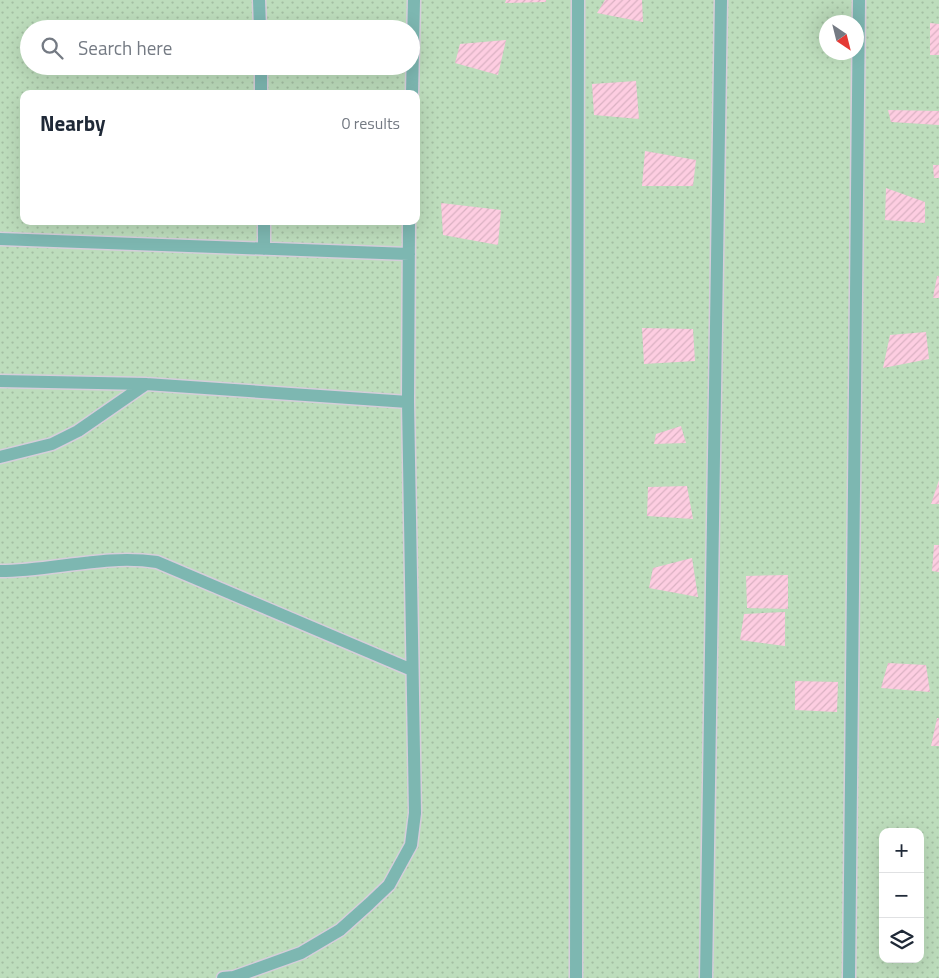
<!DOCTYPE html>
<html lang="en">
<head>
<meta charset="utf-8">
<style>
  :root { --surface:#fff; --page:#f2f2f3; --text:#1f2937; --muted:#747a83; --line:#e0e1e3 }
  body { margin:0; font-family:"Titillium Web",sans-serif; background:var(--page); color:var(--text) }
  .controls { position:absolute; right:15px; bottom:15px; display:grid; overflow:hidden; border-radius:10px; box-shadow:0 5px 20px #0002 }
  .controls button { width:45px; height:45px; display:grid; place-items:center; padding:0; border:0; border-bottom:1px solid var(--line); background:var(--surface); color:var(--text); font:25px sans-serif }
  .compass { position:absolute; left:819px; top:15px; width:45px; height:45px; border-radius:50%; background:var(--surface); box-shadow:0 5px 20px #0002; rotate:145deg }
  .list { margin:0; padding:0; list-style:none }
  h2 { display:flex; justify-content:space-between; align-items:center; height:65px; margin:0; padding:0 20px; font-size:21px }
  h2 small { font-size:16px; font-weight:400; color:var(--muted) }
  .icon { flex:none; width:28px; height:28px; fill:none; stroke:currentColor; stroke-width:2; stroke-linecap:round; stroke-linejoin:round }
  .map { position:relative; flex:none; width:939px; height:978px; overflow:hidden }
  .search { position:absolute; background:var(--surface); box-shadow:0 5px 20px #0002; left:20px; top:20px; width:400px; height:55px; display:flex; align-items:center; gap:12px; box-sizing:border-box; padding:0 18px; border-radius:28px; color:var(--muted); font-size:19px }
  .panel { position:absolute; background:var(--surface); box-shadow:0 5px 20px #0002; left:20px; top:90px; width:400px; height:135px; border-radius:10px }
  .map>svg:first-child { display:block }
</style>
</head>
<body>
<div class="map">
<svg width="939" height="978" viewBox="0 0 939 978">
  <defs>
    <pattern id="grass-dots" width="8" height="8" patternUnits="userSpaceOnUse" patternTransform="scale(1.25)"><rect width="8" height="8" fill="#bdddbc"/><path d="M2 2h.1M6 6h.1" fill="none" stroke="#a3bea2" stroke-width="1.8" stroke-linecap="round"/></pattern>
    <pattern id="building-hatch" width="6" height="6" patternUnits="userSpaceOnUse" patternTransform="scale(1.25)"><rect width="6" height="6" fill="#fdcde1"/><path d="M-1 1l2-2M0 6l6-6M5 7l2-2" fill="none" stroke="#dab1c2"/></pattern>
  </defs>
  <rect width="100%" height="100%" fill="#f8f0fe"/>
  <path fill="url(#grass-dots)" fill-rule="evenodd" d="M0,0h939v978h-939zM826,22h30v30h-30zM29,29h382v37h-382zM24,94h392v127h-392zM883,832h37v127h-37z"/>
  <path fill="url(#building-hatch)" d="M506,0h40v2l-41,1z
    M605,0h37l1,22 -46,-9z
    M930,23l9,1v31h-9z
    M506,40l-8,35 -43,-12 5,-19z
    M636,81l3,38 -45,-4 -2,-31z
    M888,110l51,1v14l-48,-3z
    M645,151l51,9 -3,26h-51z
    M933,165h6v13h-5z
    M886,188l39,14v21l-40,-3z
    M441,203l60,7 -3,35 -55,-10z
    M937,276h2v22h-6z
    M642,328l51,1 2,32 -51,3z
    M926,332l3,27 -46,9 7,-33z
    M681,426l5,17 -32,1 2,-10z
    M939,481v23h-8l8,-24z
    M687,486l6,33 -46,-3 1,-29z
    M934,545h5v27l-7,-1z
    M692,558l6,39 -49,-9 4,-20z
    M788,575v34l-41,-1 -1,-32z
    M785,612v34l-45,-6 4,-26z
    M888,663l38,2 4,27 -49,-4z
    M795,681l43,1 -1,30 -42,-2z
    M937,718h2v28h-8z"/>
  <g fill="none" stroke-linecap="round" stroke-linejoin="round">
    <defs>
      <path id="minor" d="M259,0l1,29
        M261,66v28
        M412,94l2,-94
        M264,221v28
        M0,239l409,15
        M0,381l146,3 262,18
        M0,457l52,-13 26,-13 68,-47
        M0,571c52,0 105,-17 157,-9l255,108
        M223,978l11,-1 67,-24 39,-23 29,-26 20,-19 22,-40 4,-32 -7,-411 1,-181
        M576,978l2,-978
        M706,978l15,-978
        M849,978l10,-978"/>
    </defs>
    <use href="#minor" stroke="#d5cedb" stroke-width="15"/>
    <use href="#minor" stroke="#7db7b1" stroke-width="12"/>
  </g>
</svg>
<div class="controls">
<button>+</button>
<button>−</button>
<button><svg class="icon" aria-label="layers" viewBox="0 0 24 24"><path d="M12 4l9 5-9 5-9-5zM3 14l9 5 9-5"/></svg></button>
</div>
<svg class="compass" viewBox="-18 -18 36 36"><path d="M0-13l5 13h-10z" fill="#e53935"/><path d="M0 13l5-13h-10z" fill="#747a83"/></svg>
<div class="search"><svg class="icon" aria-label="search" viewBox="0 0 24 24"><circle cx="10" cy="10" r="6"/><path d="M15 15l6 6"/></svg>Search here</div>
<section class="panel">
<h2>Nearby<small>0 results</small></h2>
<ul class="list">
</ul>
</section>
</div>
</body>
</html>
